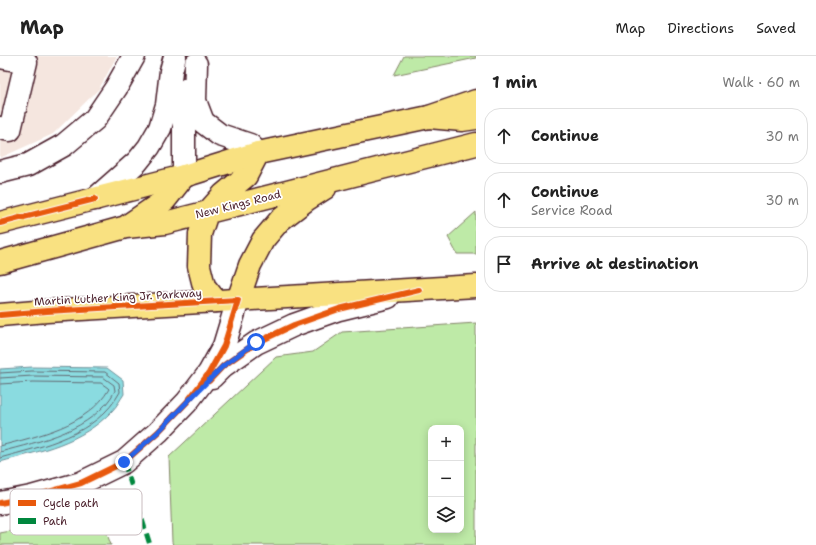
<!DOCTYPE html>
<html lang="en">
<head>
<meta charset="utf-8">
<style>
  :root { --surface:#fff; --page:#f2f2f2; --text:#222; --muted:#767676; --line:#e0e0e0 }
  body { margin:0; font-family:"Shantell Sans",sans-serif; background:var(--page); color:var(--text) }
  .controls { position:absolute; right:12px; bottom:12px; display:grid; overflow:hidden; border-radius:8px; box-shadow:0 2px 10px #0003 }
  .controls button { width:36px; height:36px; display:grid; place-items:center; padding:0; border:0; border-bottom:1px solid var(--line); background:var(--surface); color:var(--text); font:20px sans-serif }
  .stop { position:absolute; width:12px; height:12px; margin:-9px; border:3px solid #2563eb; border-radius:50%; background:#fff }
  .stop.end { background:#2563eb; border-color:#fff; box-shadow:0 1px 4px #0008 }
  .list { margin:0; padding:0; list-style:none }
  h2 { display:flex; justify-content:space-between; align-items:center; height:52px; margin:0; padding:0 16px; font-size:17px }
  h2 small { font-size:13px; font-weight:400; color:var(--muted) }
  .list li { display:grid; grid-template-columns:26px 1fr auto; gap:12px; align-items:center; box-sizing:border-box; height:56px; margin:0 8px 8px; padding:0 8px; border:1px solid var(--line); border-radius:16px }
  .list b { display:block; font-size:15px; white-space:nowrap }
  .list p { margin:0; font-size:13px; white-space:nowrap; color:var(--muted) }
  .list em { font-size:13px; font-style:normal; color:var(--muted) }
  .icon { flex:none; width:22px; height:22px; fill:none; stroke:currentColor; stroke-width:2; stroke-linecap:round; stroke-linejoin:round }
  .map { position:relative; flex:none; width:476px; height:489px; overflow:hidden }
  header { display:flex; align-items:center; gap:24px; box-sizing:border-box; height:56px; padding:0 20px; background:var(--surface); border-bottom:1px solid var(--line) }
  header strong { font-size:19px }
  nav { display:flex; gap:22px; margin-inline-start:auto; font-size:14px }
  main { display:flex }
  aside { flex:1; background:var(--surface) }
  .map>svg:first-child { display:block }
</style>
</head>
<body>
<header>
<strong>Map</strong>
<nav><a>Map</a><a>Directions</a><a>Saved</a></nav>
</header>
<main>
<div class="map">
<svg width="476" height="489" viewBox="0 0 476 489">
  <rect width="100%" height="100%" fill="#fff"/>
  <filter id="ink" filterUnits="userSpaceOnUse"><feTurbulence type="fractalNoise" baseFrequency=".025" numOctaves="2"/><feDisplacementMap in="SourceGraphic" scale="8" xChannelSelector="R" yChannelSelector="G"/><feConvolveMatrix kernelMatrix="1 2 1 2 8 2 1 2 1" color-interpolation-filters="sRGB"/></filter>
  <g filter="url(#ink)">
    <path fill="#f5e6df" d="M0,0h117l-18,33 -46,45 -53,24z"/>
    <path fill="#beeaa7" stroke="#848469" fill-rule="evenodd" d="M404,0h72v2l-82,17z
      M476,156v42h-19l-9,-17z
      M476,267v222h-303l-1,-3 -3,-85 107,-100 37,-5 29,-20zM431,372h30v102h-30z
      M97,450l14,39h-111v-12l16,-3z"/>
    <path fill="#8adbe0" stroke="#709098" d="M32,311l75,1 16,12 1,14c-4,6 -7,12 -12,17 -30,32 -72,40 -112,51v-93z"/>
    <g fill="none" stroke-linecap="round" stroke-linejoin="round">
      <path stroke="#646a73" stroke-width="1" d="M0,317l32,-2 73,1 14,11 1,9c-23,43 -77,54 -120,66
        M0,322l33,-2 70,1 11,8 1,6c-22,40 -75,50 -115,61
        M0,328l33,-2 68,1 7,5 1,1c-21,37 -72,47 -109,57"/>
      <defs>
        <path id="minor" d="M0,1l26,5 -16,68 -10,-2
          M196,8l-1,37 8,21 17,13 30,10 8,8
          M0,116l28,-7 36,-20 31,-26 21,-31 18,-32
          M184,120v-56l5,-32
          M95,143l42,-37 12,-15 11,-19 7,-23 4,-34 4,-15
          M212,321l11,-11 33,-23 38,-18 45,-16 49,-12
          M0,447l31,-6 50,-14 43,-21 34,-30 29,-30 22,-29 15,-27 14,-46"/>
        <path id="major" d="M429,61l33,3 14,-2
          M127,170l38,-26 19,-24
          M0,206l126,-35 39,-4 311,-79
          M238,244l12,-35 13,-25 17,-20 26,-20 19,-12
          M216,245l-12,-15 -5,-20 1,-32 7,-21 16,-18 23,-19 12,-23"/>
        <path id="highway" d="M0,167l184,-47 74,-23 171,-36 47,-16
          M0,259l47,-4 429,-25"/>
      </defs>
      <use href="#minor" stroke="#4a1f2b" stroke-width="25"/>
      <use href="#major" stroke="#4a1f2b" stroke-width="25"/>
      <use href="#highway" stroke="#4a1f2b" stroke-width="25"/>
      <use href="#minor" stroke="#fff" stroke-width="22"/>
      <use href="#major" stroke="#f9e181" stroke-width="22"/>
      <use href="#highway" stroke="#f9e181" stroke-width="22"/>
      <path stroke="#00873e" stroke-width="5" stroke-dasharray="10 5" stroke-linecap="butt" d="M124,406l26,83"/>
      <defs>
        <path id="cycleway" d="M0,167l95,-24
          M0,259l47,-4 191,-11 -14,46 -15,27 -22,29 -29,30 -34,30 -43,21 -50,14 -31,6
          M209,325l14,-15 33,-23 38,-18 45,-16 80,-19"/>
      </defs>
      <use href="#cycleway" stroke="#fff" stroke-width="8"/>
      <use href="#cycleway" stroke="#e8590c" stroke-width="6"/>
    </g>
  </g>
  <g fill="none" stroke-linecap="round" stroke-linejoin="round" filter="url(#ink)">
    <path stroke="#2563eb" stroke-width="5" d="M124,406l34,-30 29,-30 36,-36 33,-24"/>
  </g>
  <g text-anchor="middle" stroke-width="3.5" stroke-linejoin="round" paint-order="stroke">
    <g font-size="11" fill="#4a1f2b" stroke="#fff">
      <text transform="translate(238 148) rotate(-14)" y="4">New Kings Road</text>
      <text transform="translate(118 241) rotate(-3)" y="4">Martin Luther King Jr. Parkway</text>
    </g>
  </g>
  <rect x="10" y="433" width="132" height="46" rx="6" fill="#fff" stroke="#c9bcbf" stroke-width="1"/>
  <rect x="18" y="444" width="18" height="6" fill="#e8590c"/>
  <rect x="18" y="462" width="18" height="6" fill="#00873e"/>
  <g font-size="11" fill="#4a1f2b">
    <text x="43" y="451">Cycle path</text>
    <text x="43" y="469">Path</text>
  </g>
</svg>
<div class="controls">
<button>+</button>
<button>−</button>
<button><svg class="icon" aria-label="layers" viewBox="0 0 24 24"><path d="M12 4l9 5-9 5-9-5zM3 14l9 5 9-5"/></svg></button>
</div>
<div class="stop" style="left:256px;top:286px"></div>
<div class="stop end" style="left:124px;top:406px"></div>
</div>
<aside>
<h2>1 min<small>Walk · 60 m</small></h2>
<ul class="list">
<li><svg class="icon" aria-label="ahead" viewBox="0 0 24 24"><path d="M12 20V5M6 11l6-6 6 6"/></svg><div><b>Continue</b></div><em>30 m</em></li>
<li><svg class="icon" aria-label="ahead" viewBox="0 0 24 24"><path d="M12 20V5M6 11l6-6 6 6"/></svg><div><b>Continue</b><p>Service Road</p></div><em>30 m</em></li>
<li><svg class="icon" aria-label="arrive" viewBox="0 0 24 24"><path d="M6 21V4h12l-3 4 3 4H6"/></svg><div><b>Arrive at destination</b></div></li>
</ul>
</aside>
</main>
</body>
</html>
